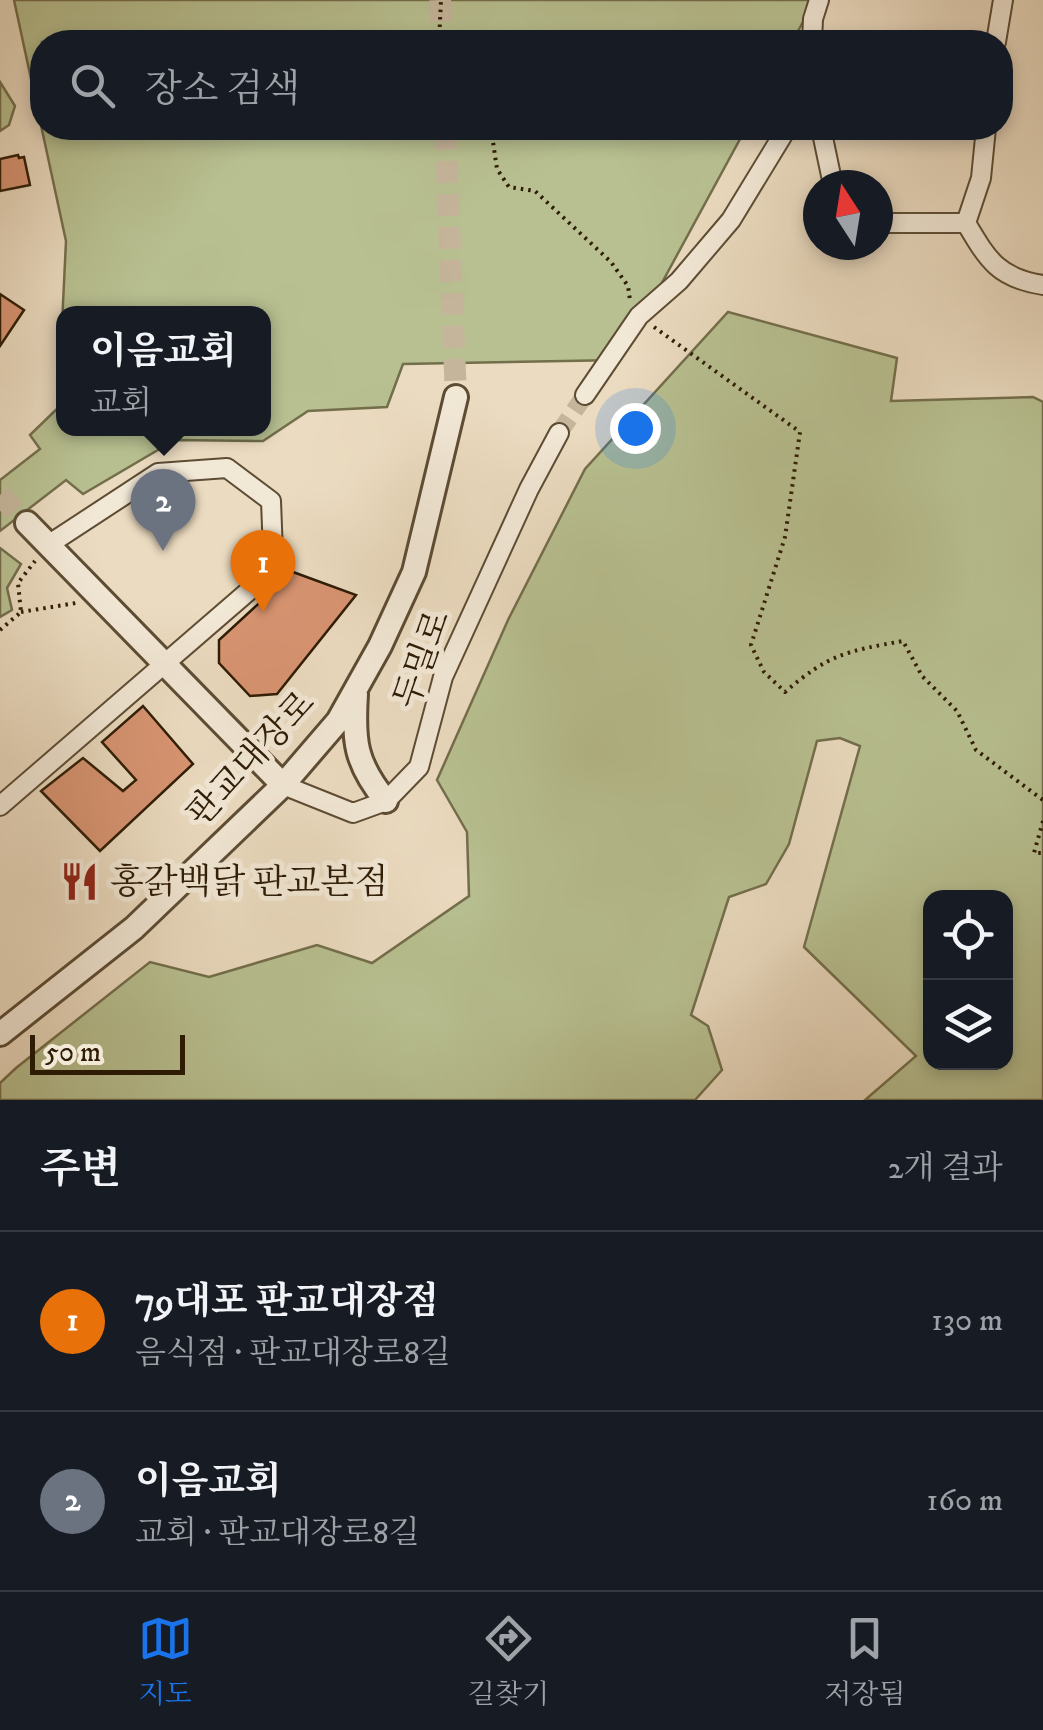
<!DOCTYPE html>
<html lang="ko">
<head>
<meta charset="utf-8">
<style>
  :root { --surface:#171b24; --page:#242831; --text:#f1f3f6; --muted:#9ea1a6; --line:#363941; --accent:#1a73e8 }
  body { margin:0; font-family:"IM FELL DW Pica","Noto Serif KR",serif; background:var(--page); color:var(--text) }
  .controls { position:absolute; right:30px; bottom:30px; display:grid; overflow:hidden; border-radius:20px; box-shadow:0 5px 15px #0003 }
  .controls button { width:90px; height:90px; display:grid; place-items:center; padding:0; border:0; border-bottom:2px solid var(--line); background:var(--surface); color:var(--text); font:50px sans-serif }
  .compass { position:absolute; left:803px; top:170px; width:90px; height:90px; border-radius:50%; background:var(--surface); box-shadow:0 5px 15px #0003; rotate:348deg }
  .scale { position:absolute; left:30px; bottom:25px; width:155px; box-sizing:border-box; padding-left:10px; border:5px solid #2e1c05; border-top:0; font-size:28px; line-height:35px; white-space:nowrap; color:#2e1c05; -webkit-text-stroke:8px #f2e8d6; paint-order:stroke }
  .you { position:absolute; left:635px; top:428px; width:35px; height:35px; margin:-25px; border:8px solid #fff; border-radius:50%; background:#1a73e8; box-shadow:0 0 0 15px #1a73e833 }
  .badge { display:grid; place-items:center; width:65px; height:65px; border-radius:50%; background:var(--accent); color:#fff; font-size:32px; font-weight:700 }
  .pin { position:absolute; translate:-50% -82px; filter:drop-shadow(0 2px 5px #0008) }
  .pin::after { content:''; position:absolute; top:52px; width:35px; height:30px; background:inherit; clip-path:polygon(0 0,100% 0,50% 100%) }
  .popup { position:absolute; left:56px; top:306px; width:215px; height:130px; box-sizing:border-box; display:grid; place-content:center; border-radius:20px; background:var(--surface); filter:drop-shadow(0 2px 8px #0005); font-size:32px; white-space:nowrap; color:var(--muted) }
  .popup b { font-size:38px; color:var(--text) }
  .popup::after { content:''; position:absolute; left:50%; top:100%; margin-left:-20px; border:20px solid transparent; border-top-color:var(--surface) }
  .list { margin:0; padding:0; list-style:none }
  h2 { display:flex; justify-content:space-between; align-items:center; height:130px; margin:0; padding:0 40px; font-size:42px }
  h2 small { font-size:32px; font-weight:400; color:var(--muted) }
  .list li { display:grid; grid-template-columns:65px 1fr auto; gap:30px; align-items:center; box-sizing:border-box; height:180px; padding:0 40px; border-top:2px solid var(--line) }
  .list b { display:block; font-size:38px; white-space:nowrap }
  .list p { margin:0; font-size:32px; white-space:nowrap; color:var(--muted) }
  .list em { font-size:32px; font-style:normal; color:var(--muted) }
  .icon { flex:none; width:55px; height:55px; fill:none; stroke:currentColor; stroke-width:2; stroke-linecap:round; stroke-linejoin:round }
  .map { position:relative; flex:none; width:1043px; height:1100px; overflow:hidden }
  .search { position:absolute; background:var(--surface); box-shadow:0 5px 15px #0003; left:30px; right:30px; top:30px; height:110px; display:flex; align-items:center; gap:25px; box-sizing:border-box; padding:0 35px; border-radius:40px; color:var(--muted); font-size:38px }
  .sheet { height:490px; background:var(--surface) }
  nav { display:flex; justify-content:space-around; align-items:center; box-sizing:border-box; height:140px; border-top:2px solid var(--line); background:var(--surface); font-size:28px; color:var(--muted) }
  nav a { display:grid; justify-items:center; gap:5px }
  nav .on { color:var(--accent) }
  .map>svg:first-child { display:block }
</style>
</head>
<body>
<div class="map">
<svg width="1043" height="1100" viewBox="0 0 1043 1100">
  <rect width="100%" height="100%" fill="#ebdbc0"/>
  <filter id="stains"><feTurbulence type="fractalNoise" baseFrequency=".002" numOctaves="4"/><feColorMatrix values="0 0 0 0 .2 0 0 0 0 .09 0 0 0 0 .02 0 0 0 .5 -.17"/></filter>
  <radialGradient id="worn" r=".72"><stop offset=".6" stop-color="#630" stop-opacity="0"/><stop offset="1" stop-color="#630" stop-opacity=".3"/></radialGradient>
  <path fill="#b8c091" stroke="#736e4b" stroke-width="2.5" fill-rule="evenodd" d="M14,0h801l-23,42h-750v86h704l-126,232 -217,4 -16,43 -79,4 -45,30 -88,-1 -92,54 -17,-14 -66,51v-51l40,-31 -10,-14 28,-27 8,-167zM63,314h200v114h-200z
    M0,82l15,24 -6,19 -9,6z
    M728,312l169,46 -6,43 142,-4 10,5v698h-178l51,-44 -112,-109 56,-201 -20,-8 -23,3 -28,103 -23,40 -37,13 -38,118 17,11 14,44 -27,30h-695v-17l16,-15 134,-106 59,15 108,-32 55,18 97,-67 -2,-64 -30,-52 71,-160 77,-151zM930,898h76v164h-76z
    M0,548l21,16 -14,24 5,22 -12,7z"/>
  <path fill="#d89472" stroke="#2e1c05" stroke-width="2.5" d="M18,155l1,3 5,-1 6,28 -30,6v-32z
    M0,294l24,16 -24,36z
    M293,572l63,23 -79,99 -27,2 -31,-33v-23z
    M143,706l50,58 -93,87 -59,-60 42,-33 40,33 13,-11 -34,-38z"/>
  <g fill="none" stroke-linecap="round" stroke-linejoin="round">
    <path stroke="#c5b59b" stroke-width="18" stroke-dasharray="18 9" stroke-linecap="butt" d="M559,433l26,-38"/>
    <path stroke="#c5b59b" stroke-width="22" stroke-dasharray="22 11" stroke-linecap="butt" d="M440,0l2,42
      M445,128l11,269
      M0,495l27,28"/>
    <defs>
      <path id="minor" d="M812,42l1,-23 6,-19
        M996,42l7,-42
        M821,128l12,57
        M878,223h88c22,37 32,55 77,62
        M966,223l15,-45 5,-50
        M585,395l54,-79 40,-35 52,-61 56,-92
        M283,785l70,28 33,-12 33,-34 24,-90 86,-188 30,-56
        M0,806l251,-217 22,-36 -2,-52 -44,-33 -69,5 -110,72"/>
      <path id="tertiary" d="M27,523l256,262
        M356,694c-3,47 -1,69 30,107
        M0,1034l134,-106 149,-143 55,-64 42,-75 34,-74 42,-175"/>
    </defs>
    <use href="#minor" stroke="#5d4c34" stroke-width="22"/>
    <use href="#tertiary" stroke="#5d4c34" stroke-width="28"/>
    <path stroke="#2e1c05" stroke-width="4" stroke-dasharray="2.5 5" stroke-linecap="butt" d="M439,42l2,-42
      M491,128l6,41 12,18 26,4 76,71 17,24 2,14
      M654,327l146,105 -15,105 -34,108 13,27 21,20c44,-38 62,-41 118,-51l19,35 35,35 19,39 67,50
      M21,612l55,-9
      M0,630l21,-18 -3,-29 17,-22
      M1043,821l-9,32h9"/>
    <use href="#minor" stroke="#f2e8d6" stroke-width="18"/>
    <use href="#tertiary" stroke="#f2e8d6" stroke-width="22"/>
  </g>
  <defs>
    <symbol id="restaurant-bare" viewBox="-9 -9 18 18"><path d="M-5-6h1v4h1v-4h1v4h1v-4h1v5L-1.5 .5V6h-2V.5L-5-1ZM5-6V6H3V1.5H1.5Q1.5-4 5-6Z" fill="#8f2418" stroke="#f2e8d6" stroke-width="2.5" paint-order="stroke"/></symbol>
  </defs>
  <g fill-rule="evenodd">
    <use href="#restaurant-bare" x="52" y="854" width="55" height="55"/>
  </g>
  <g text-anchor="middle" stroke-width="10" stroke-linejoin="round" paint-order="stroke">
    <g font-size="35" fill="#2e1c05" stroke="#f2e8d6">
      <text transform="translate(421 659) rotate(-70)" y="12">두밀로</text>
      <text transform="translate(250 758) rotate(-47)" y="12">판교대장로</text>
    </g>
    <g font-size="35" fill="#2e1c05" stroke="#f2e8d6" text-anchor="start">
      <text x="110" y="893">홍갉백닭 판교본점</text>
    </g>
  </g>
  <rect width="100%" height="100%" filter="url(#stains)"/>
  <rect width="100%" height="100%" fill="url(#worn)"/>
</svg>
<div class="controls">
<button><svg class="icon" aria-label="locate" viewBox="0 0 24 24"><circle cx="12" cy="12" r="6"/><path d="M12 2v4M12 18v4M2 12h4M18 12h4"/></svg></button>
<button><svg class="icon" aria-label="layers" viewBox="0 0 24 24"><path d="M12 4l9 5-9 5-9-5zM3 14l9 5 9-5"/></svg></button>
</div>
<svg class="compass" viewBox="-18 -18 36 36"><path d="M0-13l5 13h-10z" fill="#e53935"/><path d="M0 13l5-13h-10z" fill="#9ea1a6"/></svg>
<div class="scale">50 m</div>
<div class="you"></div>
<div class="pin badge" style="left:263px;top:612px;background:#e8710a">1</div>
<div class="pin badge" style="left:163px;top:551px;background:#6b7280">2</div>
<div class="popup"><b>이음교회</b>교회</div>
<div class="search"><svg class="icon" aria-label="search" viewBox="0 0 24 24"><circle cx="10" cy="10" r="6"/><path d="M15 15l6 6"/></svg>장소 검색</div>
</div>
<section class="sheet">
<h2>주변<small>2개 결과</small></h2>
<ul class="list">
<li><span class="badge" style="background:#e8710a">1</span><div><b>79대포 판교대장점</b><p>음식점 · 판교대장로8길</p></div><em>130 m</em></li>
<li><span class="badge" style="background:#6b7280">2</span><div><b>이음교회</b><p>교회 · 판교대장로8길</p></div><em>160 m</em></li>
</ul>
</section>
<nav>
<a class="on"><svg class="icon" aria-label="map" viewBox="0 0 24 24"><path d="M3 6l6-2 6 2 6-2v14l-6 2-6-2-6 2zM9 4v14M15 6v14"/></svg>지도</a>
<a><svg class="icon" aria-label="directions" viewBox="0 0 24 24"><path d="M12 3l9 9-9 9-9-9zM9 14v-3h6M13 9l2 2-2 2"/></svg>길찾기</a>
<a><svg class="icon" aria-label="saved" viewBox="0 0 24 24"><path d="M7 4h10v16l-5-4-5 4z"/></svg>저장됨</a>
</nav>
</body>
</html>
